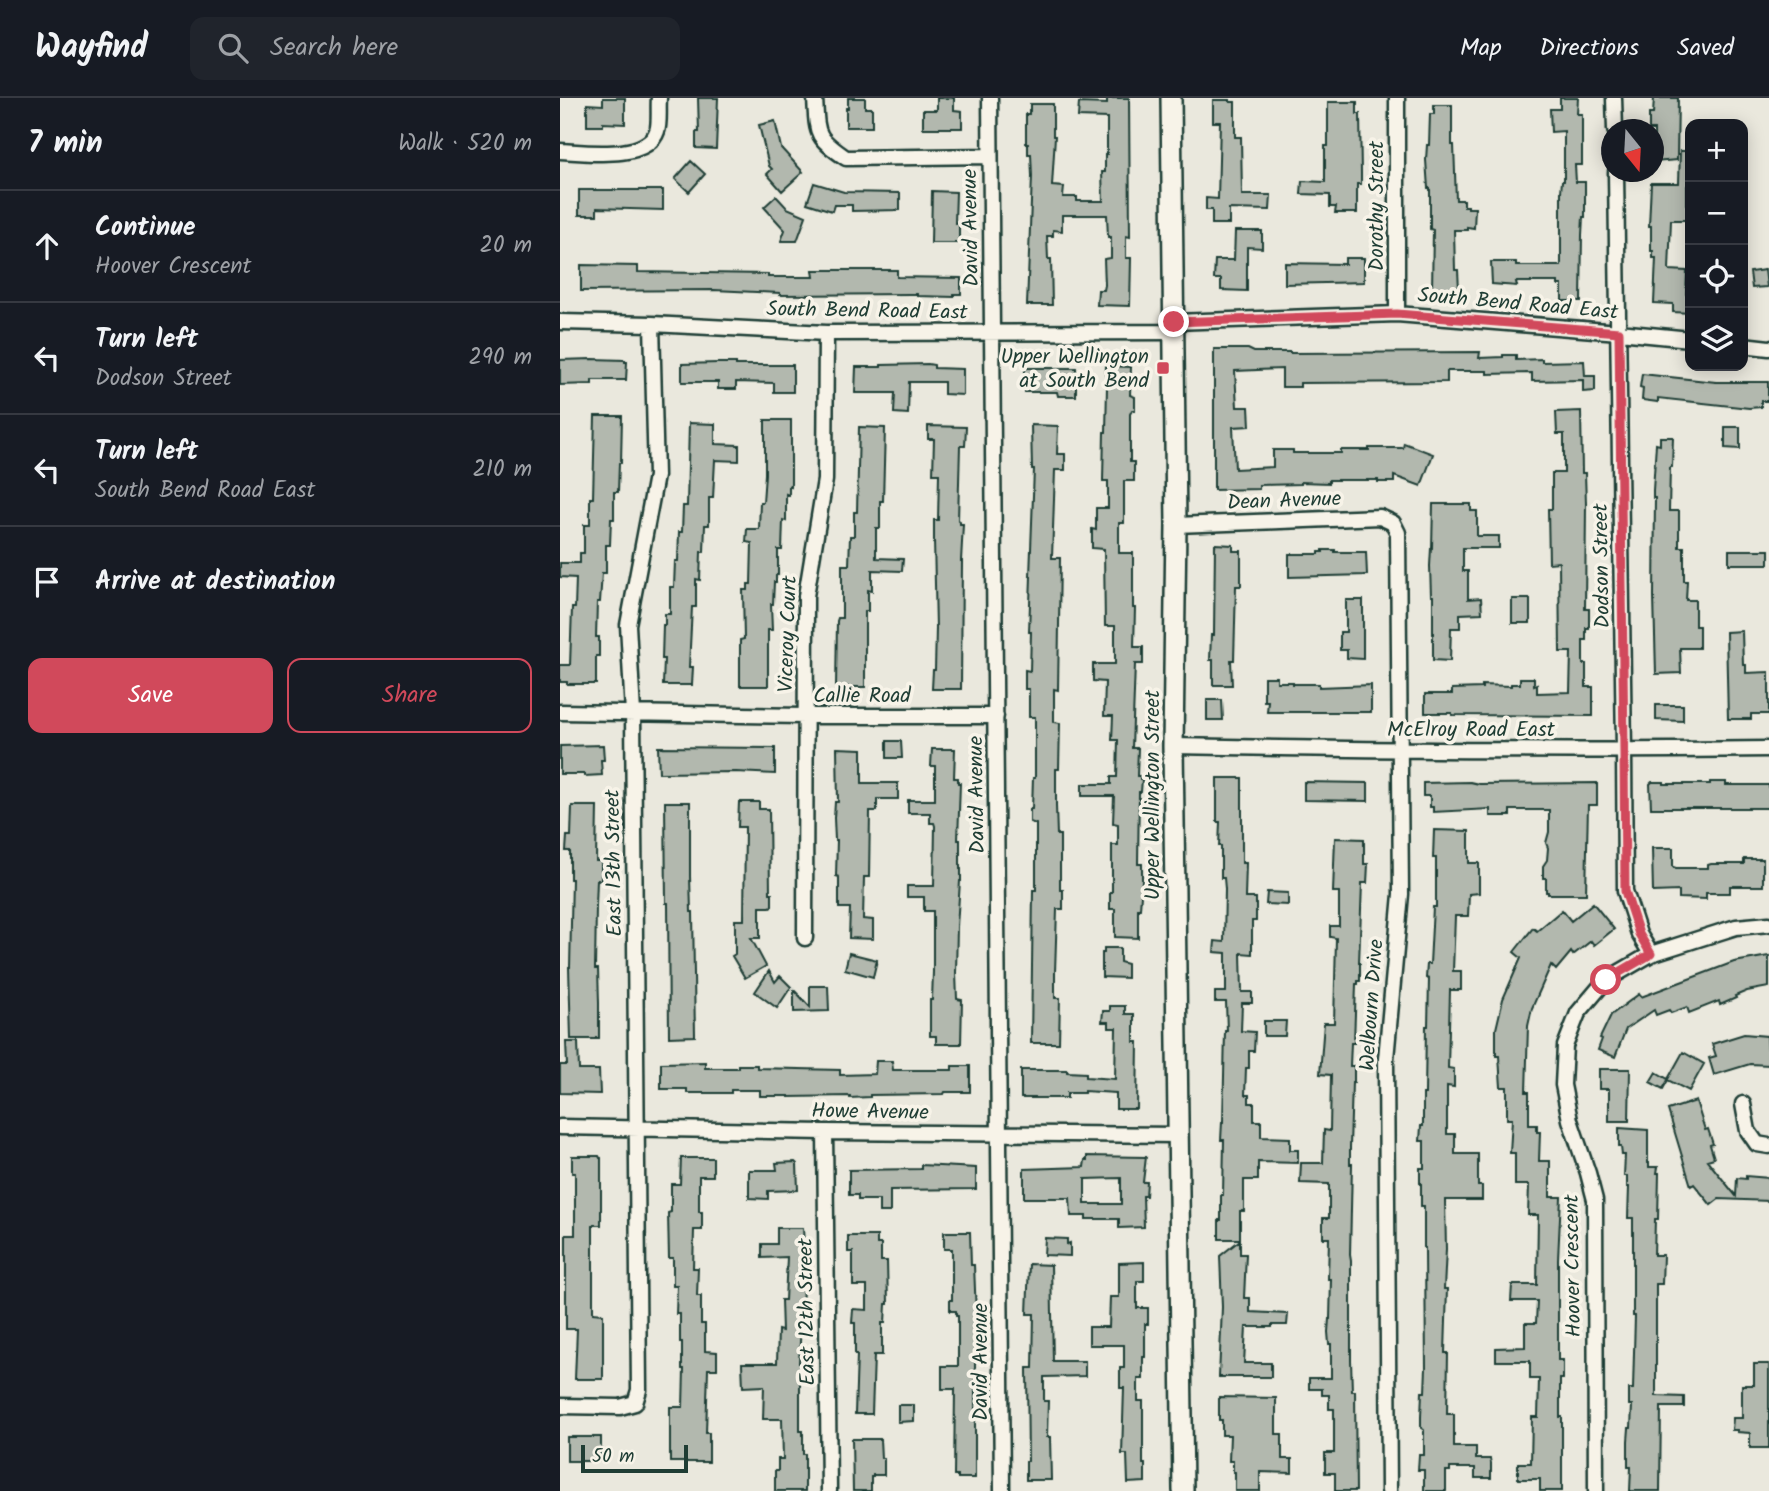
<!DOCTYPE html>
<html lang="en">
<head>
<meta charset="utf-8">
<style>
  :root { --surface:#171b24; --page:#20242c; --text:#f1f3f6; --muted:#9ea1a6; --line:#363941; --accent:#d1495b }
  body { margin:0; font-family:Kalam,sans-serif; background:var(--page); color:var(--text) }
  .controls { position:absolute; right:21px; top:21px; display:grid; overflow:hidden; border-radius:14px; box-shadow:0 4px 18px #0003 }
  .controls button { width:63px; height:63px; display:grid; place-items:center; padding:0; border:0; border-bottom:2px solid var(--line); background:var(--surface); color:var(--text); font:35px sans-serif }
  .compass { position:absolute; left:1041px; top:21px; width:63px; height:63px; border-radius:50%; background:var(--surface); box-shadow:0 4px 18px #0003; rotate:162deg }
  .scale { position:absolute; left:21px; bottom:18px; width:107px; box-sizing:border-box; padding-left:7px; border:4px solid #1f3d34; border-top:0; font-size:19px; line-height:24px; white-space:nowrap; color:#1f3d34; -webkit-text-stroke:5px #f7f3e8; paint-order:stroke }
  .stop { position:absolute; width:21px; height:21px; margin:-16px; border:5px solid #d1495b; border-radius:50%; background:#fff }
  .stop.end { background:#d1495b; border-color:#fff; box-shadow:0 2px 7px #0008 }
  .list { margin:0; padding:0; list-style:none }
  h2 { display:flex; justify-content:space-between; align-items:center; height:91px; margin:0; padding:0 28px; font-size:30px }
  h2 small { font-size:23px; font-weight:400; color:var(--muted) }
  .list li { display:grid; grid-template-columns:46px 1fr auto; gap:21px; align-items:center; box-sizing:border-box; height:112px; padding:0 28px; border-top:2px solid var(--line) }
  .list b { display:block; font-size:26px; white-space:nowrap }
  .list p { margin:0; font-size:23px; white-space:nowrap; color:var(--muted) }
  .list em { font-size:23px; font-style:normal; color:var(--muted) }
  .actions { display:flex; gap:14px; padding:21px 28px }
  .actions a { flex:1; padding:16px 0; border:2px solid var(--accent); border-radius:14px; text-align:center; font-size:24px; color:var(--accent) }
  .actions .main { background:var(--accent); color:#fff }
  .icon { flex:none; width:38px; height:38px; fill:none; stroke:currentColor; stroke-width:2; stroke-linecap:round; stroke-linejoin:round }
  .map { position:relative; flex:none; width:1209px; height:1393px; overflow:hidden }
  header { display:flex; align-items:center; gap:42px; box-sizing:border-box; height:98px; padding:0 35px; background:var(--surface); border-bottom:2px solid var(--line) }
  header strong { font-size:33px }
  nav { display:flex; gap:38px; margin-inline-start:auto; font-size:24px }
  .search { width:490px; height:63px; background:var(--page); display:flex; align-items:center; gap:18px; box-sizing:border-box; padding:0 24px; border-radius:14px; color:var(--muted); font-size:26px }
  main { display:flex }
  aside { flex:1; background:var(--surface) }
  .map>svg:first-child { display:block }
</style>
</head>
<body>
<header>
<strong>Wayfind</strong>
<div class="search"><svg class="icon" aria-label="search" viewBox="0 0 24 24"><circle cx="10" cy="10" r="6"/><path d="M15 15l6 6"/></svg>Search here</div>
<nav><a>Map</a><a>Directions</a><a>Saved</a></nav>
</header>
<main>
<aside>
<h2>7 min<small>Walk · 520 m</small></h2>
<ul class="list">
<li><svg class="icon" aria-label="ahead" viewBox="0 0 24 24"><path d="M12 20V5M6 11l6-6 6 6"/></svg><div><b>Continue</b><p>Hoover Crescent</p></div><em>20 m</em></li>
<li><svg class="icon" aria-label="left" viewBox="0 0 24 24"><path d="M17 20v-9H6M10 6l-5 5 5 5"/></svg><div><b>Turn left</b><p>Dodson Street</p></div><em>290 m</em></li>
<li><svg class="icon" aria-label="left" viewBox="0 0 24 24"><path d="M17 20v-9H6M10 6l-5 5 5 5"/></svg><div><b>Turn left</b><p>South Bend Road East</p></div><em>210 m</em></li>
<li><svg class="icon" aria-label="arrive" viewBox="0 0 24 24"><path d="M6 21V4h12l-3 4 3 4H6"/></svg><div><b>Arrive at destination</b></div></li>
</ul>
<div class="actions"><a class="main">Save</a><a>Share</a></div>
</aside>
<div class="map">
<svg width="1209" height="1393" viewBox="0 0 1209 1393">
  <rect width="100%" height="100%" fill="#eae8dd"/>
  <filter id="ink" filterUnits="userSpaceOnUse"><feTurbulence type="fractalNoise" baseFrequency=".0143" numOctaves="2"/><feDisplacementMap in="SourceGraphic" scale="14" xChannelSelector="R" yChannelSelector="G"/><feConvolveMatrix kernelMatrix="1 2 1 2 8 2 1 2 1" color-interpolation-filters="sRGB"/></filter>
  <g filter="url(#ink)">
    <path fill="#b2b8ae" stroke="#1f3d34" stroke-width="2" fill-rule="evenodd" d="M43,0h22v26l-22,-1v3h-16v-22l16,1z
      M138,0h20l-2,51 -20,-1v-16h3z
      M288,0h17v10h7v19h-26v-19h2z
      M377,0h17v12l8,1v17h-39v-18h14z
      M547,0h22l1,139 -4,-1v22h5l-1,48 -33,-1 1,-15h6l1,-5 -1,-26 7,-1v-21h-3l-1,-22h-45v16l-9,-1v6h-6l1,23h3l1,46h-25l5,-129 -1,-22h-3v-10h-2v-30h3v-3h1v-7h23v32h2l-3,50 12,1 -1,10h14v4h26l-1,-29h3v-18h2v-36l-29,-1 1,-14 28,1z
      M1000,0h18l-1,16h5v51h-7l1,17h9v35h-2l-1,18 -1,66h-19v-16h-4v-3h-42l1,4 -25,-2 -1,-22h25v4h45v-74l1,-11h2v-50l-13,1 -1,-23h10z
      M1094,0h24l-1,62 -23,2v-32h-5v-16h4z
      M653,2h17v2h5v35h6l1,58h29l-1,15 -41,-1v15h-17v-14h-6v-12l12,1 2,-77h-7z
      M768,4h29v12h3l1,59v11h-4v29h-22l1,-6h-6v-12l-29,-1 1,-13 23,1v-36h3z
      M874,7h18v40h2l2,55h8v6h4v2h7l-1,20 -7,-1v3h-13l1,40h3l1,19 -27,1 1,-60 -3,-1v-41h-2l-2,-28 1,-15h2l1,-31h4z
      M215,23l6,27 22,24 -21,19 -15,-17 5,-5 -3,-3 -10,-41z
      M1120,53h10v35h-3v34h-16l-2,50 18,1 -1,23 4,4v15l-17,-1v-8l-19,-1 2,-45h-3v-7h-2v-25h-2l2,-43h28z
      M131,63l14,13 -16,18 -14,-13z
      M254,85l30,9 56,1v17l-48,1v-6h-18l-2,6 -25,-8z
      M19,92h84v20l-66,-2v7h-18z
      M372,93l24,1 -1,31h4v17h-1v3h-27z
      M216,98l11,12 19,8 -9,25h-16l4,-11 -21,-23z
      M675,133h27v17l-15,-1v44l-26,-1v-11h-7l1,-19h19z
      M785,160h19v24l-79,2v-21l60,1z
      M21,167l57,1v6l130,2v3h46l-1,-7h84v7l64,1v16h-7v3l-37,-1v-2h-6l-131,1v-2l-66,-3 -133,1z
      M1205,172l2,17 -15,1 -2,-16z
      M654,251h34l6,3h36v1l190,-1 -1,6 24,-1v-2h13v5l26,-1v3l42,-1 1,15h10v15l-12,1v-12l-51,1v-8l-45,1v-3h-40v11l-147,1v4h-18v-18l-47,2 2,36h12l1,19 -17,1 2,42 38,-2v-17h20v3h48v-3h28v-2h34l1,-5 29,11 -12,32 -27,-10v6h-16v-2h-49v3l-28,-1v2l-42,1v4l-45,1z
      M32,261l33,1v2h2l-1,18h-34v4l-32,1v-25z
      M158,265h18v2h57v27h-19v-9l-38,-1v7h-18v-7h-36v-18z
      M368,266l6,1v3l29,1v26l-19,-1v-12h-35l-1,32 -14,-1 1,-20h-40l1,-26h25v-2z
      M546,268l25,1 -1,28 5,2v13h-3l-2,4v48h4v19h-10v42h-5v30h14v55h2l-1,39h9v17h-8l-3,84h6l-1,28h3v3h2l-1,13h-2l-1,72h4v16l-2,29h-2v29l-23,-1v-28h-5v-17h2v-47h6v-21l-5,-1 1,-27h-32v-12h29v-7h6l1,-37h-6l1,-24h-9l1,-34 -12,-1v-17h22v-38h-10l-1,-77 -12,-1v-19l4,1v-22h12v-27h-5l1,-49h2l1,-46h-2z
      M465,270h51v28h-18l-1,-4h-32z
      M1082,276l74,8h52v19h-7v6l-12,1 -91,-10v4l-16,-2 1,-12 -3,-1z
      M1021,313l1,62h3l1,31 -1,105h4v19h-3v12h-3v24h3v23h7v29l-141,-1v-2h-27v-19h27v-5l30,-1v-3l29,1v-2h9v-6h14v7l3,-1v9l33,-1 1,-40h-11l-1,-90 -10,1 -1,-54h4v-36h12v-39h-7l-1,-22z
      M35,318h27l-1,47h-2l-1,29h-4v27h-3l-1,26h-4v28h-4l-2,29h-3l-1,35h3v19h-3v28h-29v-2h-7v-17h10l2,-57h3l1,-30 -16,-1v-14h20v-10h4v-28h6v-27h3z
      M205,322h26v67l-2,-1v9l-3,-1v27l-3,-1 -1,30h-4v25h-2v7h-2l-1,22h-2l1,26h-4v56h-28v-46l4,-1 -1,-49h5v-6h3l1,-41 -6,-1 1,-13h12l1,-27h3l2,-28z
      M129,325l26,1v20l24,1v16l-24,-1 -2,38h-4v27h-4l-1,27h-3l-1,28 -4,-1v28h-4l-3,60h4l-1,18h-29l1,-26h-2l1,-34h2v-11h5v-27h4l1,-26h3l1,-29h3l1,-26h4z
      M471,327l27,1 -1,28h8v16h-10l-3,88h8l-2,132 -4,-1v33l6,1 -1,46h-3v37l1,29h3v55h3v19h-6l-2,63v26h5l-1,45h-28l2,-153h3v-66l-6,-2v-13h2l1,-31h2v-61h-6v-28h-4v-19l5,1 1,-39h-2l2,-56h-1l4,-107h-2z
      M368,328l38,1 -1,19h-5l-2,74 2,1v3h3l-2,37h1l-1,128h-29l1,-19h2l1,-42 -2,-88v-20h4l1,-46h-6l1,-35h-6z
      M299,329l26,1 -2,73h-3v27h-4v30l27,1 -1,12 -30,-1v21l-4,-1v21h-3v76h-29l1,-66 1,-3h4v-53h7l1,-29h4v-24h3z
      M1165,329h15v22l-15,-1z
      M1100,339h13l-1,30h-2l-1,44h10v36h5v34h3l-1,19h9v26h4v22h-19l1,25 -25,1 -2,-78 1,-98h-2v-8l3,-46 4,1z
      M873,406h38v7h6v25h22v12h-36v23h5v28l13,-1 1,15 -22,1v14h-9l-1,33 -17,-1v-64h-2l-1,-30 1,-18h1z
      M655,446l18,1v6h8v35h-5l-2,74h-3l1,25h-19v-25h-3l1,-25h3v-1z
      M763,452h12v2h31l1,23 -78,2v-23h30v-2h4z
      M1169,452h40v14h-40z
      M952,501h18v24h-18z
      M786,502h17v59l-16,-1v-8h-7v-18h6z
      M1182,533l1,34h3v8l23,-1v42h-18v5h-23l-2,-87z
      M704,579h13v5h16v2h26v3l52,-2v27h-104l1,-11h-4z
      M647,602h15l1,20h-16z
      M1096,607h27v16l-27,-1z
      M327,643h14l1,17h-15z
      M43,647l1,15h-3l1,15 -17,1v-2h-25v-28z
      M98,649l117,1v26l-39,-2 -77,1z
      M277,650l25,1v34h36v16h-21v12h-7l-1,66h-5l-1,42 10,1v19l-24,-1 1,-30h-11v-31l-3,-1 1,-36h-2l-1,-22 1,-16h3z
      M372,651h23l-1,29h4v5h2l-2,57h2v29h1v12h-1l-3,46 -1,46 1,26 5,1 -1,44h-25v-8h-6v-36h2l1,-28v-61h-9v-14h-17v-11h27l1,-60 -1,-3h-4v-10h-22v-13h27v-34h-4z
      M657,680h25v85h4l-1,35h11v23h-4v33l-11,-1 1,39h10v11h-10l-1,28 14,1 -1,19h-5v17h-3l-1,27h4v8h5v18h7v16l29,1v12h8v13l-40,-1v18h-14v31h-4v28h-21v-19h2v-25h2l1,-55h-3l1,-18h1l2,-91h2l-1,-29h-11v-10h11v-39l-12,-1 1,-11 9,1 1,-53 -1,-11h-3v-32h-2l1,-24h-3z
      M744,684l64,1v18l-64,-1z
      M910,684l9,2 118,-1v22h-9l-2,89h-38v-2h-2v-14h-3v-12l4,-6 1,-12 -2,-5 3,-11v-22h-39v6h-20v-7l-57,3v-5h-3v-11h-7v-13z
      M1092,684h12v2h46v-2h16v3h43v23h-118l-1,-24z
      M105,704h25v74l1,36h2l2,124 -26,1 -1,-134h-2z
      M179,704h20v7h10l1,84h2v13l-2,1h-10v31h-9l15,28 -21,12 -13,-22 3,-2v-34h9l1,-93h-7z
      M12,708h25l-1,55h5v19h-4l-1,26 -1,63h3l1,34v35h-3v1h-25l-2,-72h1l2,-88h-2v-28h-4l1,-15h4z
      M874,732l35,1v32h10v30l-10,1 -1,22h-13l-2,55h8v19h-11l-2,78 6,1v18l-7,-1v48h8v20h23v32h4v14h-37l1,49 -2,40h3l-2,64h3l-1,61h7v33h22v12h14l1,4v15h-16v-10h-25v3h-4v20h-22v-21h-6l1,-15h5v-25l-3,-2v-11l1,-25h3l1,-24 -1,-120h-1v-42h-3v-23h-1v-15h4v-27h-4l1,-15h2v-32h2l1,-68h2l1,-47 -3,-1 1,-14h3l3,-57h3v-49h-3z
      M775,740l29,1v25h4l-1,19h-5l-3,80h1v18h-2v3h-2l-2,59h-3l-1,23h4v16h-2l-2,65v17h2l-2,91 1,6v99l1,31h3l1,100h-21v-18h-10v-20h9v-44h-5v-14h-7v-6h-13v-11h22v-34h-2l-1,-12 1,-13h1l1,-40h-3l1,-41h-6v-20h6v-34l-29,-1 1,-20h22l1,-33 6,1 1,-56 -11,-1 4,-51h10l2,-85 -6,-1v-11h9v-34h-6z
      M1092,750h21v19l3,1h32v-3l3,-1h33v-5h19v27h-33v7h-24v6l-27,-1v-7l-26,1z
      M707,794l21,1v12l-22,-1z
      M1033,805l21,26 -20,16 -3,-4 -18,14 -2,-3 -15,18 -5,-5 -19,43 -4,18 -2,66h3v33h8v7h3l-1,29h11v36h11l-3,62v101h5v19h-3v38h2v74h-22v-12h-22v-16h13l1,-46h6l1,-38h-9v-18h-34v-13l29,-1v-24h11l1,-22h-26l1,-16h25l1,-70h-10l1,-30h-14v-32h-5l2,-34h-5v-32h-6l-2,-31h-3v-27l7,-30 18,-41 -7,-6 19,-24 4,3 25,-21 9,11z
      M544,850h16v14l7,2v14l-25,-1v-24h2z
      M289,855l28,7 -4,17 -28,-8z
      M1209,858v31l-22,4 -12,5 1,2 -16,7 -1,-4 -30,12 -2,-6 -16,6 -2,-3 -13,5 -2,-5 -28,19 -11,28 -17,-7 4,-11 -2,-1 11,-23 28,-21 2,3 93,-35z
      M209,873l6,11 5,-6 11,11 -14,21 -22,-16z
      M250,888h18l1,25 -35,1v-22l16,17z
      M550,908h15v8h9v28h4l-1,67h-21v-16l-32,-2v2h-17v5h-46v-28h46v2l19,1v4l29,2 1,-51h-7v-6h-7l1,-11h7z
      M704,923h22l-1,15h-21z
      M1184,936l23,2 2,29 -19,-1 -36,11 -5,-17 7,-2 -4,-12z
      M6,944h12l1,28h20l1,24 -40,-1v-28h7z
      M1123,954l21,12 -15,27 -21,-11 -5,9 -13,-7 6,-10 12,7z
      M316,963h16l1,9h59v-4h18v26h-25l-1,2 -74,1v2l-20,1v-2l-61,1v-1h-29v-6h-29v3h-44v-4h-26v-26l44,-1v6h33v-3h19v3l83,2v5l35,-1z
      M1039,971h31l-1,52h-20v-32h-10z
      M1136,1003l9,29 3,-1 5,15 -3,1 4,13 -7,2 29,36 1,-18 9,1v-3l23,2v23l-50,-2 -8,6 -17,-21 -3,2 -23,-76z
      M1059,1030l29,2v33h1v4h9l-1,6h2l-1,46h-3l-1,36h9l-1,29h-6v112l28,1v10h-23l-1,84h-30l1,-24h-3v-26l1,-13h2l1,-23h-3v-16h4l2,-73h-2v-98h-5l1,-31h-2v-11h-3l1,-21h-3l-1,-8h-2z
      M12,1058h27l1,2h1v67h-8v88l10,1v65h-28l2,-50h-11v-94h9v-62h-3z
      M527,1058l59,1 -3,25h4l-1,14h-3l1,31 -25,1v-9h-33v-3h-15l-1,-18h-46v-29l60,-2 1,-7h2zM561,1080v26h-36v-25z
      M121,1060h32v18h-14v36h3v18h-8l-1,38h5l-1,28h4v28h4v27l12,1v17h-9l-2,64h3v29h-39v-55h13l1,-38h-2v-27h-2v-28h-4l1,-28h-4v-28h-4l-1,-45 3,-1v-28h9z
      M235,1064l2,2 1,26 -30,1v8l-19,-1v-28h28l-1,-7z
      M361,1067l55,3v21l-86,1v22h-11v-12h-21v-5h-9v-25l72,-1z
      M217,1130h26l1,17h-4l4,76h-3l-2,42h5v17h-4v51h3v23h2v37h-30v-20h3v-12h5l-1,-40h-19l1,-33 -21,1 -1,-24h35l1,-33 4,1 -1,-31h4l2,-43 -25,1v-14h15z
      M384,1134h26l1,33h3l3,75h-2v138h-17v-2h-4l1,-87h-13v-23h16v-50h-2v-5h-6v-11h2v-51h-8z
      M288,1138h29v8h4v17h6l1,43h-2l-1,19h-3v32h-8l-2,59h-17l2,-59h-2v-32h-3l1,-14 14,1v-24h-14v-34h-5z
      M485,1140l22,1v5l3,-1v13l-26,-1z
      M680,1142v14h6l-2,44h6v14l38,2 -1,11h-15v2h-26l-2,36h27v14h-52l3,-70 -2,-51z
      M584,1164v19h-7v27h11v16h-3v33h-2v22h-5v22h5v63h2v18l-17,1 -1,-29h-5l2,-66h-4v-20h4v-23h-35v-18h20l1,-30h9v-34z
      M469,1166l22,1 2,96h32v15l-41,1v24h4l-1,36h3l1,43h-25v-19h2l-1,-93h6l1,-54h-7z
      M1194,1266h15v84h-19v-15l-13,-1v-2h-5l1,-12h9v-33h12z
      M659,1299l57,1v36h6v25h10v14l-32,-1v19h-25v-19h-2v-11h-4l1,-26h-8v-15h-3z
      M338,1307h16v16l-16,1z
      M7,1339h34v24h-34z
      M292,1341h28l1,19h3v17h-11v2h-2v14h-18z"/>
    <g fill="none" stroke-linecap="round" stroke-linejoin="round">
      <defs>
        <path id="street" d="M255,0c2,36 0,39 31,60l144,-2
          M430,0l12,1393
          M837,0v216
          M1054,0l1,32
          M0,53c25,1 87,10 97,-20 3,-7 1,-24 2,-33
          M1056,74l8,579 1,140 14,43 12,20
          M0,224l92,2 174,9 347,-1
          M614,224l223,-8 222,18 71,7
          M1183,247l26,3
          M616,427l204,-8 13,6 5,10 3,361 -15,165 3,432
          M0,614l245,4h191
          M613,648c199,4 397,6 596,3
          M245,840l1,-342 19,-116 1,-147
          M1183,1006l5,27 9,13 12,2
          M0,1029l265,5 355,3
          M265,1034l4,359
          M0,1308l60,1 15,-4 4,-13 -6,-677 -5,-88 28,-149 -4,-152
          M1036,1393l-1,-291 -7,-27 -18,-53 -7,-35 2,-39 13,-33 28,-33 45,-26 85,-27 33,-3"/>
        <path id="secondary" d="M611,0l5,427 -3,221 10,745"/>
      </defs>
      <use href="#street" stroke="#1f3d34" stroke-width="19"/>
      <use href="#secondary" stroke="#1f3d34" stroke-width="24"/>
      <use href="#street" stroke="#f7f3e8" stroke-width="14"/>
      <use href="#secondary" stroke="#f7f3e8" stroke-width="19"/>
    </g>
  </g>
  <g fill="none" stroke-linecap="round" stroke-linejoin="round" filter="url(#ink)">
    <path stroke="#d1495b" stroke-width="9" d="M614,224l223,-8 222,18 5,419 1,140 14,43 12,20 -45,26"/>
  </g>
  <rect fill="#d1495b" stroke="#f7f3e8" stroke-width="2.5" x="596" y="263" width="14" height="14" rx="3.5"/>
  <g text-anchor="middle" stroke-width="7" stroke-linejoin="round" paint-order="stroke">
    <g font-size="21" fill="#1f3d34" stroke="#f7f3e8">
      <text transform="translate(816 108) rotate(-90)" y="7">Dorothy Street</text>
      <text transform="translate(410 130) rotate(-91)" y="7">David Avenue</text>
      <text transform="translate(958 205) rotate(5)" y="7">South Bend Road East</text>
      <text transform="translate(307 212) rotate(1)" y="7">South Bend Road East</text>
      <text transform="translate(724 402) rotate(-2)" y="7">Dean Avenue</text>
      <text transform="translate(1041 468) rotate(-91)" y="7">Dodson Street</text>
      <text transform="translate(227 536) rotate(-88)" y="7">Viceroy Court</text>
      <text x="302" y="604">Callie Road</text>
      <text x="911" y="638">McElroy Road East</text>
      <text transform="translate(416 697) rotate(-91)" y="7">David Avenue</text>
      <text transform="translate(592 697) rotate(-90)" y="7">Upper Wellington Street</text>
      <text transform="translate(53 765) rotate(-91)" y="7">East 13th Street</text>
      <text transform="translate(811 907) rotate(-86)" y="7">Welbourn Drive</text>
      <text transform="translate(310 1013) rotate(1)" y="7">Howe Avenue</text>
      <text transform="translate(1012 1168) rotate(-91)" y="7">Hoover Crescent</text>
      <text transform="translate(246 1214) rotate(-91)" y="7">East 12th Street</text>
      <text transform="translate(420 1264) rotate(-90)" y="7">David Avenue</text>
    </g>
    <g font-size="21" fill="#1f3d34" stroke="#f7f3e8" text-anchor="end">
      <text x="589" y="265">Upper Wellington<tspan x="589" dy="24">at South Bend</tspan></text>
    </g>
  </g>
</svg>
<div class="controls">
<button>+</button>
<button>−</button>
<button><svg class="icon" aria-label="locate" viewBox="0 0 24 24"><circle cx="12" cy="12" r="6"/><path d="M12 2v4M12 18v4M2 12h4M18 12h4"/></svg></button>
<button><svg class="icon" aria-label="layers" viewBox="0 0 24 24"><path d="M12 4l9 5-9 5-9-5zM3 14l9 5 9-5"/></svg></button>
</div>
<svg class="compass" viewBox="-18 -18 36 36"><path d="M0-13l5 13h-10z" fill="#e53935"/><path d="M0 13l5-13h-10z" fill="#9ea1a6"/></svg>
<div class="scale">50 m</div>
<div class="stop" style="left:1046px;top:882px"></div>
<div class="stop end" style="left:614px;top:224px"></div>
</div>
</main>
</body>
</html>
